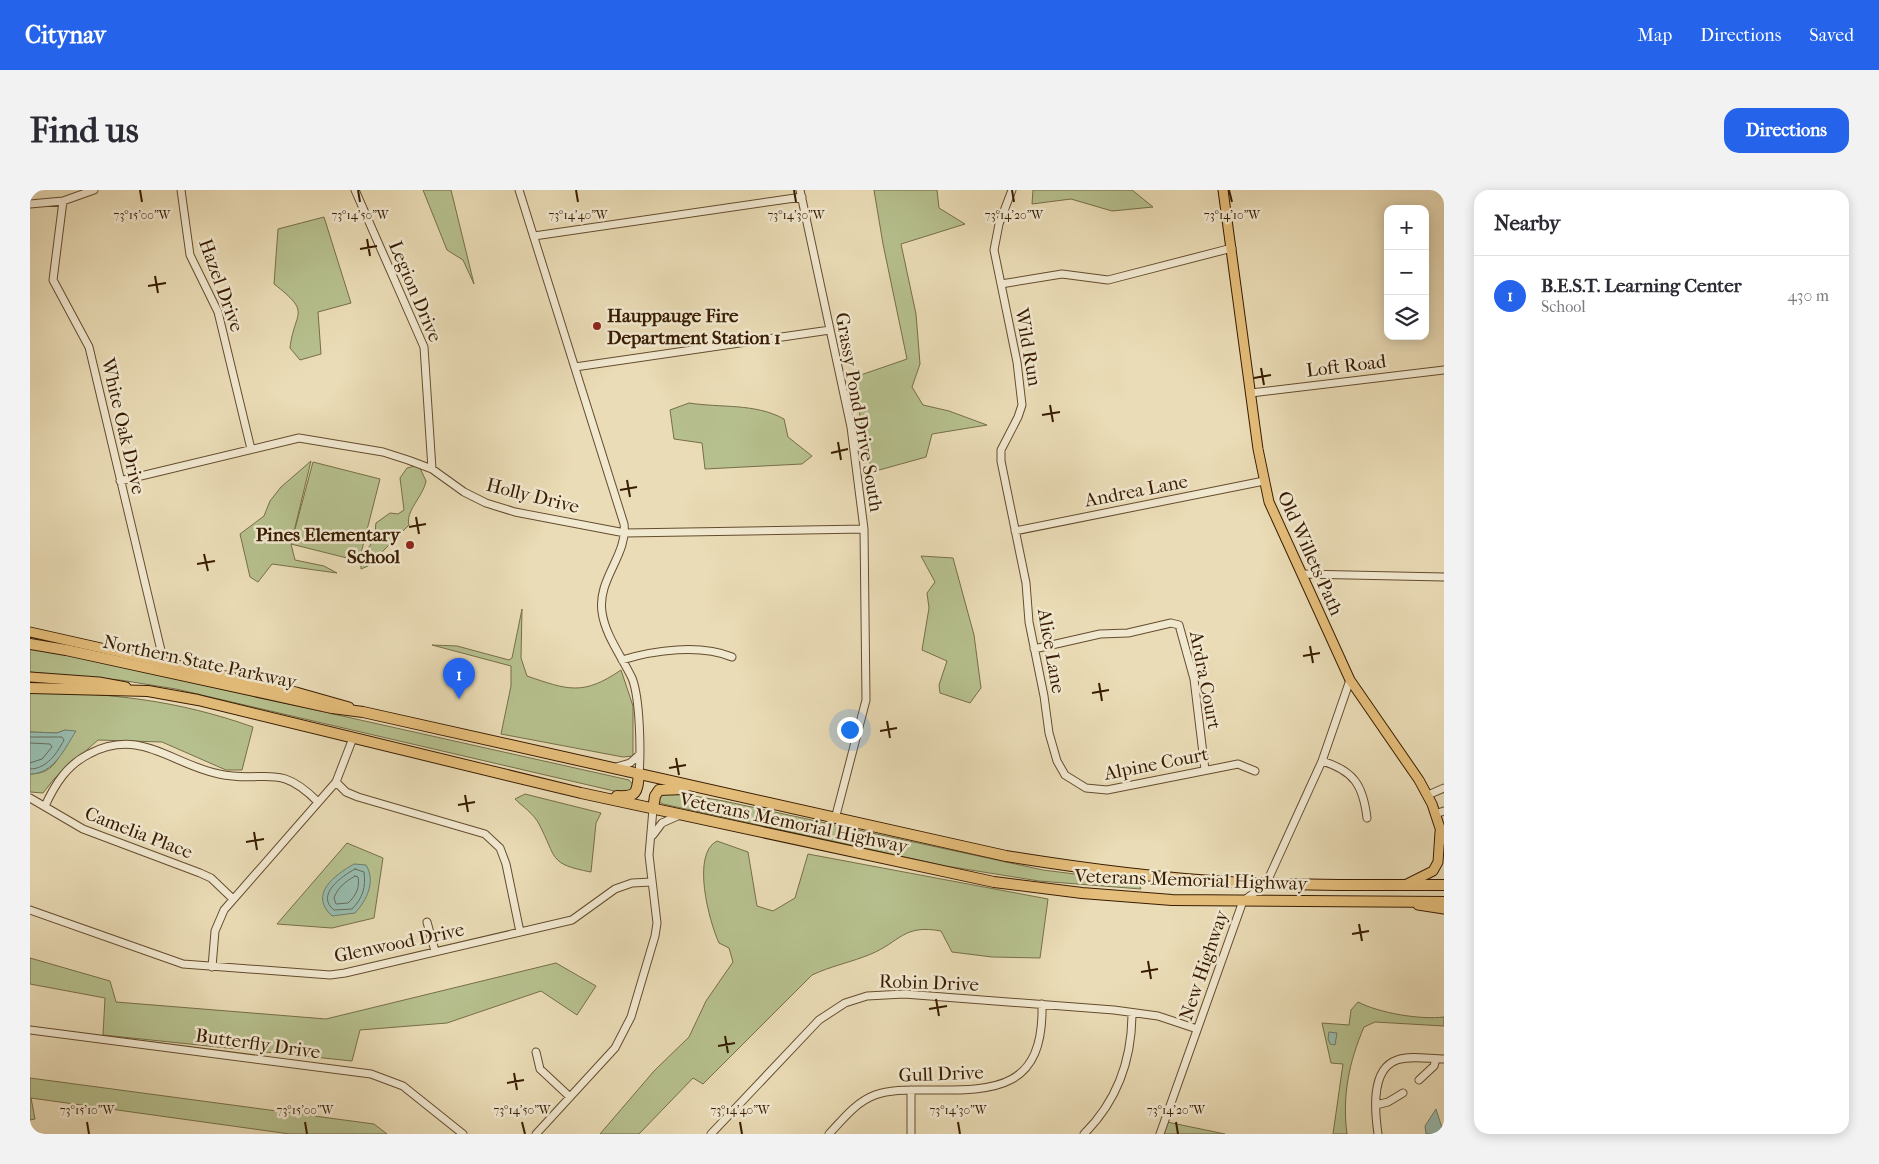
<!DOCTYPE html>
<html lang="en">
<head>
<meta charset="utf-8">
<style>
  :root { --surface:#fff; --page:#f2f2f3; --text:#2b2b33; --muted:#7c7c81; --line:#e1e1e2; --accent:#2563eb }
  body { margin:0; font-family:"IM FELL French Canon",serif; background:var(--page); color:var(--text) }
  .controls { position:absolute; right:15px; top:15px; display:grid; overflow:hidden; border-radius:10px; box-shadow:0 2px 12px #0003 }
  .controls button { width:45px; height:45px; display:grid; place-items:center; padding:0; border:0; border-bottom:1px solid var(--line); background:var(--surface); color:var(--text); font:25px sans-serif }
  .you { position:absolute; left:819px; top:539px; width:18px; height:18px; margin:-12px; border:4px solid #fff; border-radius:50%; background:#1a73e8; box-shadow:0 0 0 8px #1a73e833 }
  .badge { display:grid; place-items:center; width:32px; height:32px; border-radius:50%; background:var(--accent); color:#fff; font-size:16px; font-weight:700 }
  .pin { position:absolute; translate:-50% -41px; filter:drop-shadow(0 1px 2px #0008) }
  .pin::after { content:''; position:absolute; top:26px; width:18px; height:15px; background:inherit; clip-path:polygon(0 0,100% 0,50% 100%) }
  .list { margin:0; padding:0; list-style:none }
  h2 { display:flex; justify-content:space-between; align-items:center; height:65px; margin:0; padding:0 20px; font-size:21px }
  h2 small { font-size:16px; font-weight:400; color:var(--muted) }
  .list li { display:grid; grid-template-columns:32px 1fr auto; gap:15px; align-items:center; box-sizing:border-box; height:80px; padding:0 20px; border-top:1px solid var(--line) }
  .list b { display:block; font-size:19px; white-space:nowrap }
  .list p { margin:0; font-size:16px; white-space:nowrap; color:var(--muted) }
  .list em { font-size:16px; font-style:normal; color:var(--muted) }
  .icon { flex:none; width:28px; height:28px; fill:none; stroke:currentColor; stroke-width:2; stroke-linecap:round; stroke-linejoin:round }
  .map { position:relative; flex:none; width:1414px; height:944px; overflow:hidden; border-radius:15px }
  header { display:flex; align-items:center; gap:30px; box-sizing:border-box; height:70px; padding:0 25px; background:var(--accent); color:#fff }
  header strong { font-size:24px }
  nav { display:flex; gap:28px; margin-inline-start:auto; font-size:18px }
  .intro { display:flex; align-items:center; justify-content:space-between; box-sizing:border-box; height:120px; padding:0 30px }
  h1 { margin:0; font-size:35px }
  .button { padding:12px 22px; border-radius:15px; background:var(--accent); color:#fff; font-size:18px; font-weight:700 }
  main { display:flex; gap:30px; padding:0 30px }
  aside { flex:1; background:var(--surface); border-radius:15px; box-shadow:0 2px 12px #0003 }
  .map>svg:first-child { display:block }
</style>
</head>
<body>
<header>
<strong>Citynav</strong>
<nav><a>Map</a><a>Directions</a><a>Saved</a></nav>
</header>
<div class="intro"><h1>Find us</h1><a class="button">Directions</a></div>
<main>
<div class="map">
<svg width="1414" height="944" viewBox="0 0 1414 944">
  <rect width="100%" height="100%" fill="#eadcb6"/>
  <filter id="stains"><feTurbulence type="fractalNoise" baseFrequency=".004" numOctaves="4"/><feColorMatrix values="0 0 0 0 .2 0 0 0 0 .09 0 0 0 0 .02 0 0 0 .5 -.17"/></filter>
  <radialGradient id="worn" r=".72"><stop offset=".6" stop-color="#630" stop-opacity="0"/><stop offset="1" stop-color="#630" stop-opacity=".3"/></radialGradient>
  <path fill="#b6c08e" stroke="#776e48" d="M393,0h28l23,94 -11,-24 -16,-10z
    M844,0h63l2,18 26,16 -64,20 15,70 4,50 -8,23 11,18 26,6 38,14 -55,9 -6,23 -54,15 -20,-94 55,-19 -24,-115z
    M1003,0h99l21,17 -41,4 -41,-12 -39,5z
    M294,27l27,86 -33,9 3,42 -21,6 -10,-12c4,-37 23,-34 -16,-64l4,-55z
    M659,213c32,5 66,0 95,16l4,18 24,19 -10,8 -97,5 -3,-26 -28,-4 -4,-29z
    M281,271l-20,83 22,-82 67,17 -21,82 -68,-17 4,16 29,6 13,7 -65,-9 -14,18 -8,-5 -10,-43 24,-18 6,-15 11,-14z
    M385,276l5,2 6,13c-3,16 -21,30 -17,44l-41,41 -7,3c-2,-17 12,-22 14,-34 1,-4 0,-8 1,-12l14,-10 8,1 6,-4 -4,-32 7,-10z
    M891,366l32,2 21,77 7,53 -11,15 -30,-10 -1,-8 8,-24 -25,-11 7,-42 -2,-15 8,-11z
    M492,419l-1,49 6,18c41,14 56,20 94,-6l12,36v50l-10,1 -122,-23 10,-48v-20l-79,-21 25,1 52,14 3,-2z
    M0,458l39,7 560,125 6,7 -8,7 -451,-105 -56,-9 -90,-8z
    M0,502c80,1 147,8 223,35l-11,43h-16l-64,-28 -64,-2 -44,39 -11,14 -13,-1v-18c27,0 33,-22 35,-44l-8,3 -27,-1z
    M640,602l54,9 319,69 95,12 3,7 -102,-8 -93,-15 -283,-62 -6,-3v-5z
    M495,604l76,19 -5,10 -5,49c-43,-8 -34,-14 -52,-48 -5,-10 -17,-18 -24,-25z
    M687,651l31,11 9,54 16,5 22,-13 13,-44 240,45 -8,59 -48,-1 -40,-5 -11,-21c-38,-7 -41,11 -70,23 -19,8 -40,12 -59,21l-109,109 -10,-6 -54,56h-39l54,-63 35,-34 17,-36 27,-39 -4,-14 -10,-5c-10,-22 -28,-89 -2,-102z
    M317,653l36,15 -9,60 -42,10 -55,-4z
    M0,768l80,23 6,21 210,17 230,-56 40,23 -19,29 -36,-24 -94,32 -87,7 -8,31 -249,-26 2,-37 -75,-14z
    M1328,812c21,11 63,18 86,15v9l-69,-4 -11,5c-15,35 -22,69 -17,107h-14l10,-70 -12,-1 -9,-40 27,2 2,-15z
    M0,888l344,46 13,10h-97l-259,-36 4,21 -5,1z
    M1137,932l58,12h-62z"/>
  <path fill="#98bcaf" stroke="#727c69" d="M35,540l11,1c-11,17 -22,43 -46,43v-42l27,1z
    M324,674l12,1c10,16 1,35 -11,48l-23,3c-24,-22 3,-41 22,-52z
    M1299,842l8,1 -2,12 -5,-1 -2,-5z
    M1406,919l8,25h-18l-1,-8z"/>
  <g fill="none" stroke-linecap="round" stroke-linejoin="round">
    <path stroke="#686c58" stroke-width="1" d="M0,547h32l2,3c-7,13 -17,29 -34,29
      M0,553l20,1 2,3 -10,12 -12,4
      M325,679l9,3c2,15 -1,26 -12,37l-18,1c-19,-15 8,-34 21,-41z
      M325,686l3,1c2,10 -2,19 -10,26l-12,1 -2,-6c4,-11 11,-16 21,-22z"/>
    <defs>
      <path id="minor" d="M151,0l9,65 28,57 33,137
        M325,0l69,157 8,122
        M489,0l105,334c4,31 -27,55 -22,88 3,23 20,45 30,66 8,20 9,73 7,96
        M770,0l51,237 13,102 2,171 -31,119
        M982,0l-13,34 -5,26 23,112 5,43 -4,12 -17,33v11l25,122 3,39 15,74 5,37 8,28 8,14 21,13 21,2 131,-26 17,7
        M33,11l-10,79 36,67 75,316
        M0,14l33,-3 31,-11
        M504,46l268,-39
        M971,94l61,-10 46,6 124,-32
        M545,177l255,-37
        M1221,203l193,-23
        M90,291l179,-43 84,14 25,8 24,9 32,23 22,11 29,9 110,21 239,-4
        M985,341l249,-50
        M1272,384l142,3
        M1004,459l66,-15 28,-1 43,-10 8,2 15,54 11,91
        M592,470c33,-10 78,-16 110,-3
        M1292,571c32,10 41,24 45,57
        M583,578l17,-5 9,-8
        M306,592l10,10 12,5 127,37 15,14 6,16 14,68
        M1398,605l16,-7
        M0,608l53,31 117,44 11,5 22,21
        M15,616c10,-22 22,-41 44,-52 51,-27 82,10 130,20 46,10 59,-13 99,28
        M1405,624l9,-3
        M623,645l9,-12 18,-8
        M0,720l153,54 147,11 15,-2 227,-53 43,-31 17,-6 20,-1
        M397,732l8,29
        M182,777l3,-36 9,-21 112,-128 17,-44
        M0,840l341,44 32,12 60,48
        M506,862l4,17 30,28
        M1389,890l15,-14 2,-7
        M1346,915l12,-3 15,-9
        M506,944l79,-86 16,-31 24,-81 2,-13 -8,-68 4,-46
        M681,944l108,-114 26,-17 22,-7 37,-2 210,16 44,6 39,13
        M799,944c14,-15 27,-32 46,-39 17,-6 35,-5 53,-5 69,1 116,-1 114,-86
        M881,944v-44
        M1054,944c33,-33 48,-75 48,-121
        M1130,944l83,-233 23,-17 56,-123 28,-81
        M1348,944c-3,-21 -8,-65 19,-74 14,-5 32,-1 47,-1"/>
      <path id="major" d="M1193,0l35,259 11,53 81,178 69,100 13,24 12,36
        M0,442l266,60 53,15
        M0,487l69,5 27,5
        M1377,694l26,-13 5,-9 2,-30
        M1388,715l26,4"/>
      <path id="highway" d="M0,454l36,6 266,58 31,4 643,144c74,12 148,22 222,26 72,4 144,3 216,3
        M0,498l118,3 50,9 383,93 413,89 88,11 90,7 272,2
        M587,606c20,1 20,-3 22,-22
        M623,619l2,-13 4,-6 25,-1"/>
    </defs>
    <use href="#minor" stroke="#644c2e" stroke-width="9"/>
    <use href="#major" stroke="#381c01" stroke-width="11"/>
    <use href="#highway" stroke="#381c01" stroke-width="12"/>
    <use href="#minor" stroke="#f1e8d0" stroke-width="7"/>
    <use href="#major" stroke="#e5be7b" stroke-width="9"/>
    <use href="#highway" stroke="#e5be7b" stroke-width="10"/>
  </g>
  <path fill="none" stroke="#381c01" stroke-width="2" d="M110,0l2,12M328,0l2,12M546,0l2,12M764,0l2,12M982,0l2,12M1199,0l3,12M337,49l3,17M330,59l17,-3M125,86l3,17M118,96l18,-3M1231,178l3,17M1224,188l17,-3M1020,215l3,17M1012,225l18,-3M808,252l3,18M801,263l17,-4M597,290l3,17M590,300l17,-3M386,327l3,17M379,337l17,-3M174,364l4,17M167,374l18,-3M1280,456l3,17M1273,466l17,-3M1069,493l3,18M1062,503l17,-3M857,531l3,17M850,541l17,-3M646,568l3,17M639,578l17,-3M435,605l3,17M428,615l17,-3M224,642l3,18M216,652l18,-3M1329,734l3,17M1322,744l17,-3M1118,771l3,18M1111,782l17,-3M906,809l3,17M899,819l18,-3M695,846l3,17M688,856l17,-3M484,883l3,17M477,893l17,-3M57,932l2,12M275,932l2,12M492,932l3,12M710,932l2,12M928,932l2,12M1146,932l2,12"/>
  <g fill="#8f2418" stroke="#f1e8d0" stroke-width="2">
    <circle cx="567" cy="136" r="5"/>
    <circle cx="380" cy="355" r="5"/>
  </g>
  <g text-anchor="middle" stroke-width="5" stroke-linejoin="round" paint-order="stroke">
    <g font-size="19" fill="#381c01" stroke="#f1e8d0">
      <text transform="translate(192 95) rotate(70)" y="7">Hazel Drive</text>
      <text transform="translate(386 101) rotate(67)" y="7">Legion Drive</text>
      <text transform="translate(999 157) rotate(80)" y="7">Wild Run</text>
      <text transform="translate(1316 175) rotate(-7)" y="7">Loft Road</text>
      <text transform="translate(830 222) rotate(80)" y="7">Grassy Pond Drive South</text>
      <text transform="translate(94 236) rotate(77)" y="7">White Oak Drive</text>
      <text transform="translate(1106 300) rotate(-11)" y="7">Andrea Lane</text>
      <text transform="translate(503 305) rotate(14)" y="7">Holly Drive</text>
      <text transform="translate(1281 363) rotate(66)" y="7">Old Willets Path</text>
      <text transform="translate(1022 461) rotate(80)" y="7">Alice Lane</text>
      <text transform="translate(170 471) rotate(12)" y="7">Northern State Parkway</text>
      <text transform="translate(1176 490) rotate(79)" y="7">Ardra Court</text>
      <text transform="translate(1126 573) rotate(-11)" y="7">Alpine Court</text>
      <text transform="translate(764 632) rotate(12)" y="7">Veterans Memorial Highway</text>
      <text transform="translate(109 642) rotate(21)" y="7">Camelia Place</text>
      <text transform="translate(1161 689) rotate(2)" y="7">Veterans Memorial Highway</text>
      <text transform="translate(369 752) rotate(-12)" y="7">Glenwood Drive</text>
      <text transform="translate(1173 775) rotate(-71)" y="7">New Highway</text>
      <text transform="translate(899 792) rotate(2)" y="7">Robin Drive</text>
      <text transform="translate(228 853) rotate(8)" y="7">Butterfly Drive</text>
      <text transform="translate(911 883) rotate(-2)" y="7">Gull Drive</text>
    </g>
    <g font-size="19" font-weight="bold" fill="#381c01" stroke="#f1e8d0" text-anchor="start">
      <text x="577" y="132">Hauppauge Fire<tspan x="577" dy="22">Department Station 1</tspan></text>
      <text x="370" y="351" text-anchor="end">Pines Elementary<tspan x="370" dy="22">School</tspan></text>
    </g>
  </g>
  <g font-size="12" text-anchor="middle" fill="#381c01" stroke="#f1e8d0" stroke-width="5" stroke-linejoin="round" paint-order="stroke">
    <text x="112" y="29">73°15'00"W</text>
    <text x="330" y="29">73°14'50"W</text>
    <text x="548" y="29">73°14'40"W</text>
    <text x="766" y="29">73°14'30"W</text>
    <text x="984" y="29">73°14'20"W</text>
    <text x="1202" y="29">73°14'10"W</text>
    <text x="57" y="924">73°15'10"W</text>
    <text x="275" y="924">73°15'00"W</text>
    <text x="492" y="924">73°14'50"W</text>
    <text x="710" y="924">73°14'40"W</text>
    <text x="928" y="924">73°14'30"W</text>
    <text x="1146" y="924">73°14'20"W</text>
  </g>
  <rect width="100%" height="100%" filter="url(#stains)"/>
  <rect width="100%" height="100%" fill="url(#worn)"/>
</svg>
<div class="controls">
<button>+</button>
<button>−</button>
<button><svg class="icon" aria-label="layers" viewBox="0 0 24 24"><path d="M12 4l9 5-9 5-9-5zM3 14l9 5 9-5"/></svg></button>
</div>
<div class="you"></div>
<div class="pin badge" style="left:429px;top:509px">1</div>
</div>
<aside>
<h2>Nearby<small></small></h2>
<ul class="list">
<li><span class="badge">1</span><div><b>B.E.S.T. Learning Center</b><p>School</p></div><em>430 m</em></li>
</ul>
</aside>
</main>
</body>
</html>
